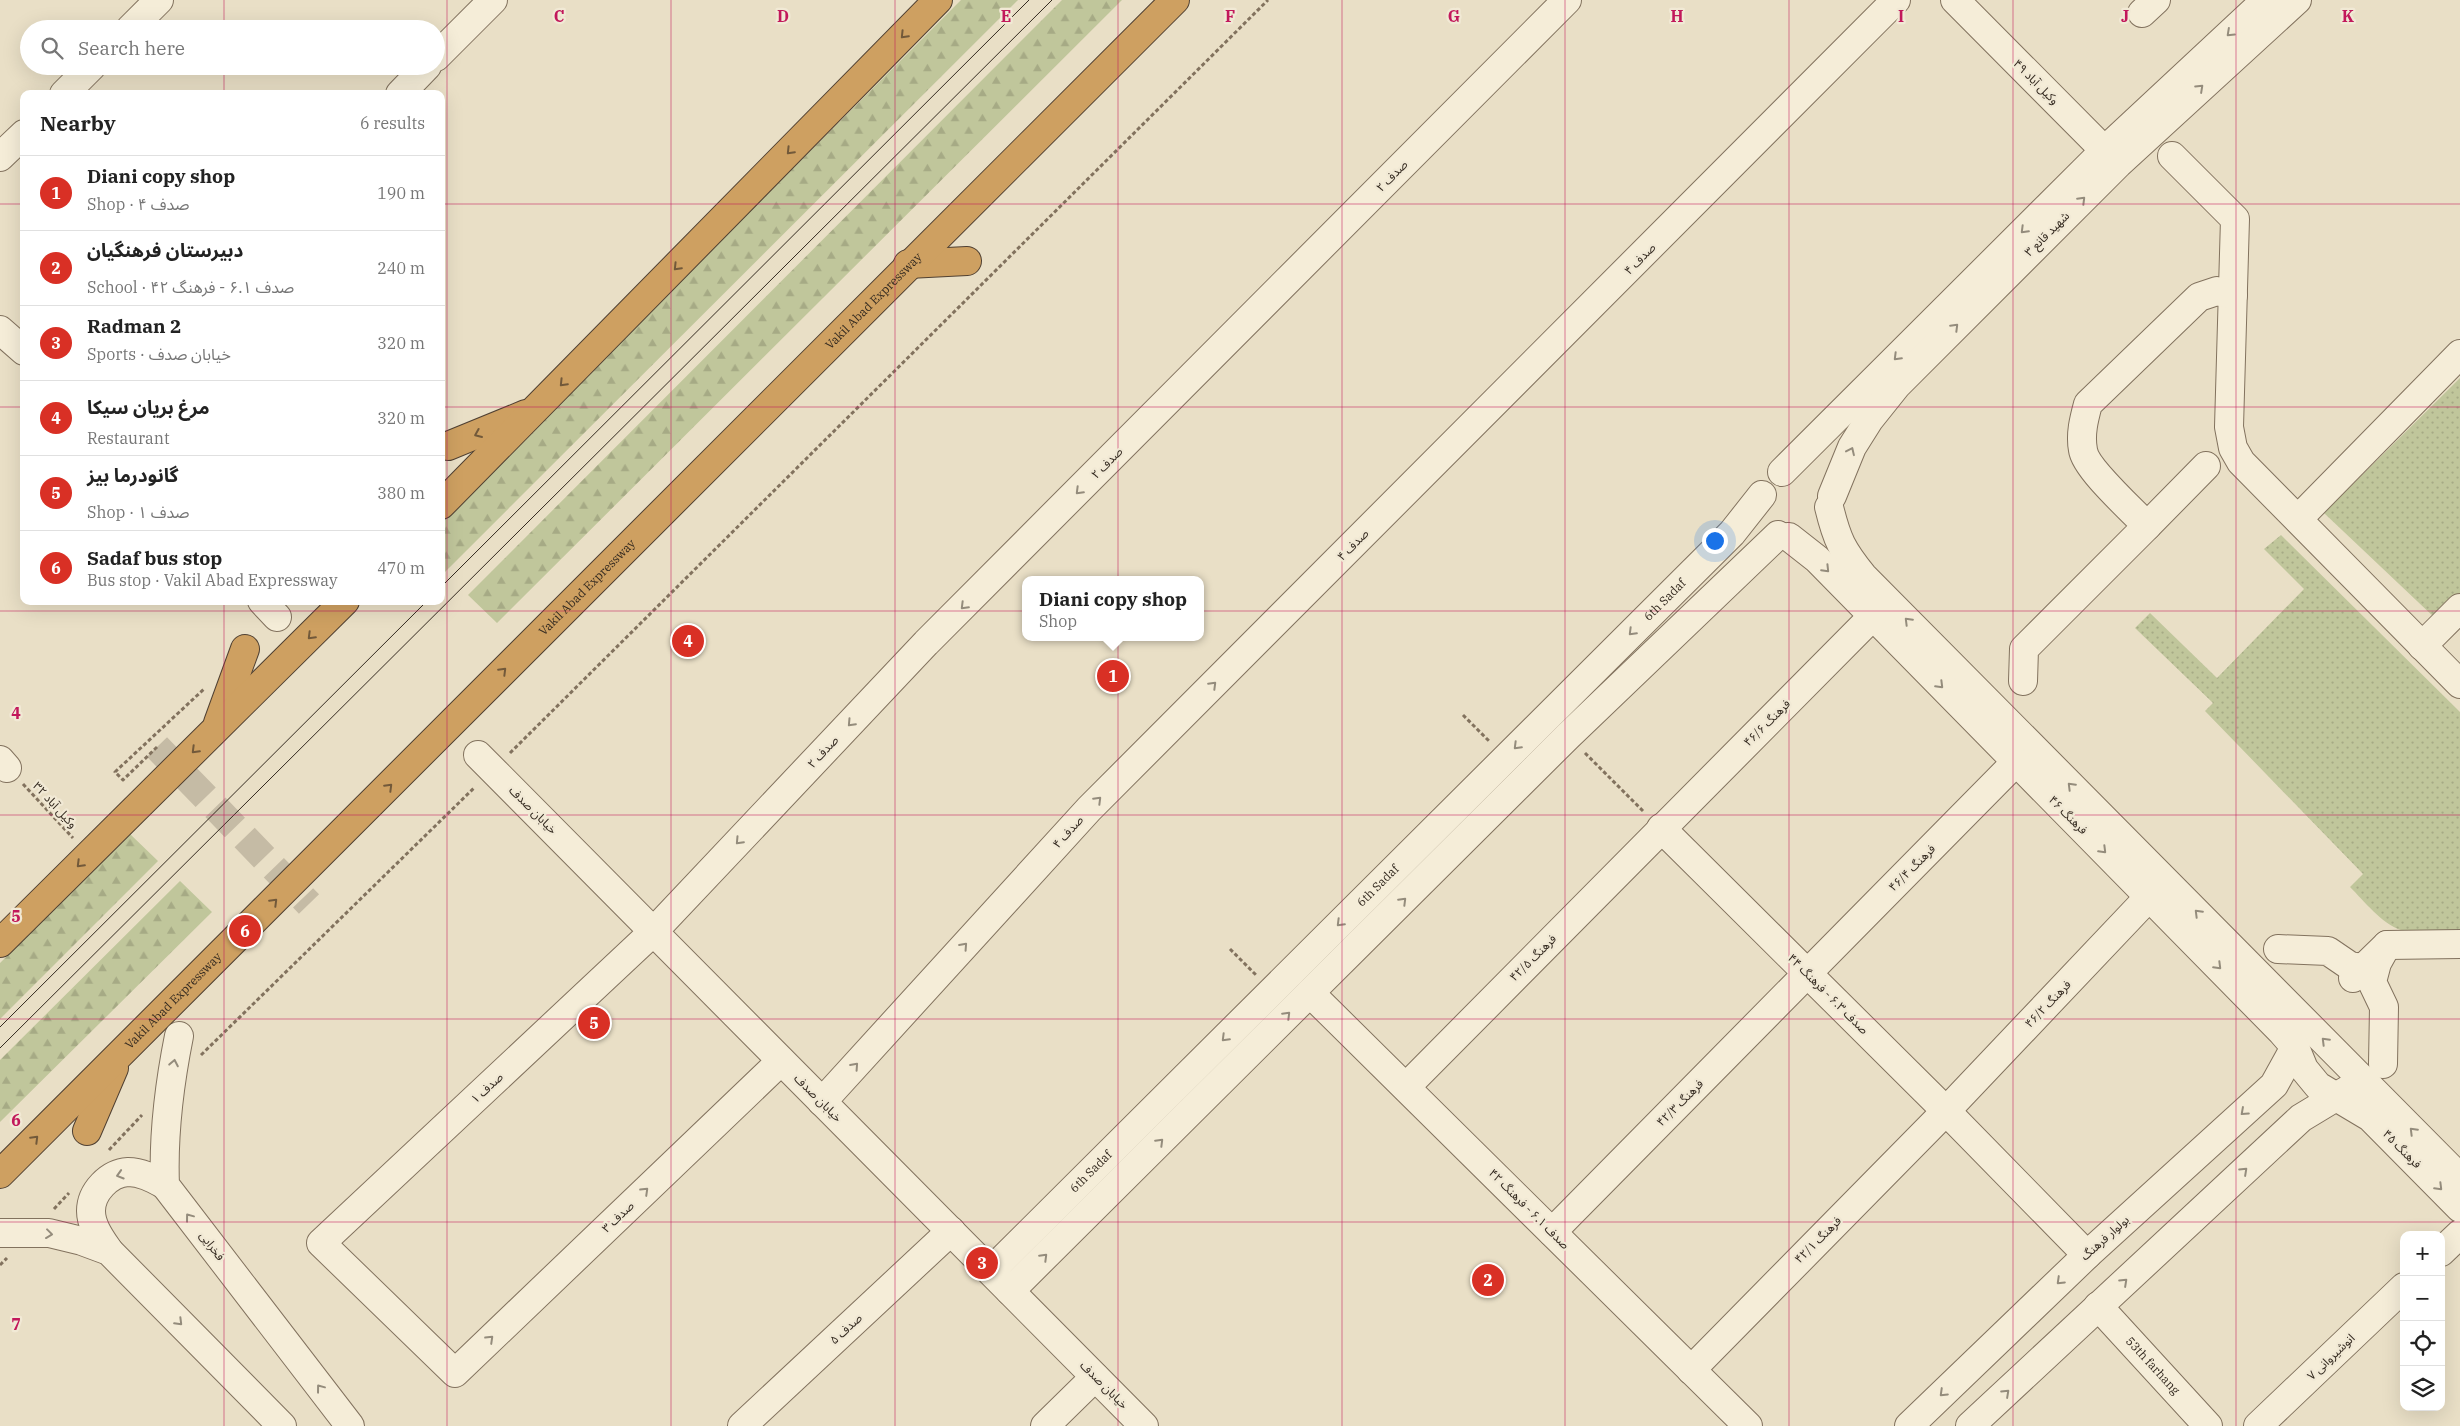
<!DOCTYPE html>
<html lang="en">
<head>
<meta charset="utf-8">
<style>
  :root { --surface:#fff; --page:#f2f2f2; --text:#222; --muted:#767676; --line:#e0e0e0; --accent:#d93025 }
  body { margin:0; font-family:"IBM Plex Serif","Noto Sans Arabic",serif; background:var(--page); color:var(--text) }
  .controls { position:absolute; right:15px; bottom:15px; display:grid; overflow:hidden; border-radius:10px; box-shadow:0 5px 20px #0002 }
  .controls button { width:45px; height:45px; display:grid; place-items:center; padding:0; border:0; border-bottom:1px solid var(--line); background:var(--surface); color:var(--text); font:25px sans-serif }
  .you { position:absolute; left:1714px; top:540px; width:18px; height:18px; margin:-12px; border:4px solid #fff; border-radius:50%; background:#1a73e8; box-shadow:0 0 0 8px #1a73e833 }
  .badge { display:grid; place-items:center; width:32px; height:32px; border-radius:50%; background:var(--accent); color:#fff; font-size:16px; font-weight:700 }
  .pin { position:absolute; translate:-50% -50%; border:2px solid #fff; box-shadow:0 1px 5px #0006 }
  .popup { position:absolute; left:1022px; top:576px; width:182px; height:65px; box-sizing:border-box; display:grid; place-content:center; border-radius:10px; background:var(--surface); filter:drop-shadow(0 1px 4px #0005); font-size:16px; white-space:nowrap; color:var(--muted) }
  .popup b { font-size:19px; color:var(--text) }
  .popup::after { content:''; position:absolute; left:50%; top:100%; margin-left:-10px; border:10px solid transparent; border-top-color:var(--surface) }
  .list { margin:0; padding:0; list-style:none }
  h2 { display:flex; justify-content:space-between; align-items:center; height:65px; margin:0; padding:0 20px; font-size:21px }
  h2 small { font-size:16px; font-weight:400; color:var(--muted) }
  .list li { display:grid; grid-template-columns:32px 1fr auto; gap:15px; align-items:center; box-sizing:border-box; height:75px; padding:0 20px; border-top:1px solid var(--line) }
  .list b { display:block; font-size:19px; white-space:nowrap }
  .list p { margin:0; font-size:16px; white-space:nowrap; color:var(--muted) }
  .list em { font-size:16px; font-style:normal; color:var(--muted) }
  .icon { flex:none; width:28px; height:28px; fill:none; stroke:currentColor; stroke-width:2; stroke-linecap:round; stroke-linejoin:round }
  .map { position:relative; flex:none; width:2460px; height:1426px; overflow:hidden }
  .search { position:absolute; background:var(--surface); box-shadow:0 5px 20px #0002; left:20px; top:20px; width:425px; height:55px; display:flex; align-items:center; gap:12px; box-sizing:border-box; padding:0 18px; border-radius:28px; color:var(--muted); font-size:19px }
  .panel { position:absolute; background:var(--surface); box-shadow:0 5px 20px #0002; left:20px; top:90px; width:425px; height:515px; border-radius:10px }
  .map>svg:first-child { display:block }
</style>
</head>
<body>
<div class="map">
<svg width="2460" height="1426" viewBox="0 0 2460 1426">
  <defs>
    <pattern id="grass-dots" width="8" height="8" patternUnits="userSpaceOnUse" patternTransform="scale(1.25)"><rect width="8" height="8" fill="#c0c69b"/><path d="M2 2h.1M6 6h.1" fill="none" stroke="#a6aa85" stroke-width="1.8" stroke-linecap="round"/></pattern>
    <pattern id="forest-firs" width="22" height="20" patternUnits="userSpaceOnUse" patternTransform="scale(1.25)"><rect width="22" height="20" fill="#c0c69b"/><path d="M5 1l3.5 6h-7zM16 11l3.5 6h-7z" fill="#a6aa85"/></pattern>
  </defs>
  <rect width="100%" height="100%" fill="#e9dfc6"/>
  <path fill="url(#grass-dots)" d="M2460,378v217l-24,24 -112,-106z
    M2281,535l179,177v222c-19,0 -41,2 -59,-4 -19,-6 -37,-29 -51,-43l13,-13 -158,-163 8,-8 -78,-75 15,-15 67,65 87,-89 -40,-40z"/>
  <path fill="url(#forest-firs)" d="M961,0h57l-574,573 -3,-3v-49z
    M1062,0h60l-625,623 -29,-28z
    M130,834l28,27 -158,158v-56z
    M180,881l32,31 -212,210v-62z"/>
  <g fill="none" stroke-linecap="round" stroke-linejoin="round">
    <path stroke="#c5bba5" stroke-width="28" stroke-dasharray="28 14" stroke-linecap="butt" d="M157,747l152,157"/>
    <defs>
      <g id="minor">
        <path d="M1955,0l162,163"/>
        <path d="M2142,13l14,-13"/>
        <path d="M130,29l29,-29"/>
        <path d="M436,57l57,-57"/>
        <path d="M64,94l28,-28"/>
        <path d="M400,94l27,-28"/>
        <path d="M2172,156l63,63 -6,208 4,21 8,14 219,222"/>
        <path d="M0,157l24,-23"/>
        <path d="M0,330l24,21"/>
        <path d="M1782,472l322,-321 162,-151"/>
        <path d="M1832,496l20,-49 17,-27 28,-35 221,-221 179,-164"/>
        <path d="M1829,507c8,33 13,43 34,69l597,602"/>
        <path d="M2298,519l162,-165"/>
        <path d="M2147,526l59,-60"/>
        <path d="M1789,537l28,22 465,473 13,15 9,22 14,17 52,31 90,91"/>
        <path d="M262,601l15,16"/>
        <path d="M2422,646l38,-38"/>
        <path d="M2023,681l1,-32 123,-123c-14,-15 -62,-58 -64,-76 -3,-16 1,-31 5,-46l111,-107 18,-6 16,4"/>
        <path d="M478,755l666,671"/>
        <path d="M0,760l7,8"/>
        <path d="M1661,828l285,283 141,144"/>
        <path d="M2278,949l50,2 22,15 13,2"/>
        <path d="M2353,978l34,-33 73,-1"/>
        <path d="M1310,993l438,433"/>
        <path d="M179,1036c-10,50 -16,99 -14,149l185,241"/>
        <path d="M781,1061l-326,312 -134,-130 332,-311 273,-289 641,-643"/>
        <path d="M2383,1064l1,-57 -12,-25 5,-19 10,-18"/>
        <path d="M1406,1087l466,-470"/>
        <path d="M822,1102l267,-293 807,-809"/>
        <path d="M1552,1232l464,-470"/>
        <path d="M0,1233h49l33,8 27,10 173,175"/>
        <path d="M109,1251c-8,-12 -18,-25 -18,-40 0,-19 18,-38 37,-39 14,0 26,7 37,13"/>
        <path d="M2441,1252l19,-18"/>
        <path id="s1" d="M991,1271l741,-738 30,-38"/>
        <path d="M1010,1291l558,-555 210,-201"/>
        <path id="s2" d="M2098,1306l110,120"/>
        <path d="M1691,1370l255,-259 203,-214"/>
        <path d="M742,1426l209,-195"/>
        <path d="M1045,1426l50,-49"/>
        <path d="M1909,1426l178,-171 187,-170 21,-38"/>
        <path d="M1970,1426l331,-308 48,-29"/>
        <path d="M2258,1426l146,-139"/>
      </g>
      <g id="highway">
        <path d="M908,264l59,-3"/>
        <path d="M448,446l78,-32"/>
        <path d="M441,505l497,-505"/>
        <path d="M218,723l27,-74"/>
        <path d="M0,943l345,-342"/>
        <path d="M87,1131l27,-63"/>
        <path id="s3" d="M0,1174l1175,-1174"/>
      </g>
    </defs>
    <use href="#minor" stroke="#82725e" stroke-width="30"/>
    <use href="#highway" stroke="#504032" stroke-width="30"/>
    <path stroke="#82725e" stroke-width="3" stroke-dasharray="4 2.5" stroke-linecap="butt" d="M1463,715l26,26
      M157,747l-34,33 -8,-8 89,-83
      M510,753l758,-753
      M1585,753l59,59
      M23,784l50,54
      M1230,949l26,26
      M201,1055l274,-268
      M109,1150l33,-35
      M54,1209l15,-16
      M0,1265l7,-7"/>
    <use href="#minor" stroke="#f5edd8" stroke-width="28"/>
    <use href="#highway" stroke="#cea061" stroke-width="28"/>
    <path stroke="#342a20" stroke-width="1" d="M441,587l588,-587
      M0,1027l427,-426
      M0,1048l1052,-1048"/>
  </g>
  <defs><path id="oneway-chevron" d="M-2-3.5L2.5 0L-2 3.5" fill="none" stroke-width="1.6" stroke-linecap="round" stroke-linejoin="round" transform="scale(1.25)"/></defs>
  <g stroke="#948c7c">
    <use href="#oneway-chevron" transform="translate(2230 33) rotate(137)"/>
    <use href="#oneway-chevron" transform="translate(2200 88) rotate(-43)"/>
    <use href="#oneway-chevron" transform="translate(2082 200) rotate(-45)"/>
    <use href="#oneway-chevron" transform="translate(2024 230) rotate(135)"/>
    <use href="#oneway-chevron" transform="translate(1955 327) rotate(-45)"/>
    <use href="#oneway-chevron" transform="translate(1897 357) rotate(135)"/>
    <use href="#oneway-chevron" transform="translate(1851 451) rotate(-65)"/>
    <use href="#oneway-chevron" transform="translate(1079 491) rotate(135)"/>
    <use href="#oneway-chevron" transform="translate(1826 569) rotate(46)"/>
    <use href="#oneway-chevron" transform="translate(964 606) rotate(135)"/>
    <use href="#oneway-chevron" transform="translate(1908 621) rotate(-135)"/>
    <use href="#oneway-chevron" transform="translate(1632 632) rotate(135)"/>
    <use href="#oneway-chevron" transform="translate(1213 685) rotate(-45)"/>
    <use href="#oneway-chevron" transform="translate(1940 685) rotate(45)"/>
    <use href="#oneway-chevron" transform="translate(851 723) rotate(133)"/>
    <use href="#oneway-chevron" transform="translate(1517 746) rotate(135)"/>
    <use href="#oneway-chevron" transform="translate(2071 786) rotate(-135)"/>
    <use href="#oneway-chevron" transform="translate(1098 800) rotate(-45)"/>
    <use href="#oneway-chevron" transform="translate(739 841) rotate(133)"/>
    <use href="#oneway-chevron" transform="translate(2103 850) rotate(45)"/>
    <use href="#oneway-chevron" transform="translate(1403 901) rotate(-45)"/>
    <use href="#oneway-chevron" transform="translate(2198 913) rotate(-135)"/>
    <use href="#oneway-chevron" transform="translate(1340 923) rotate(135)"/>
    <use href="#oneway-chevron" transform="translate(964 946) rotate(-48)"/>
    <use href="#oneway-chevron" transform="translate(2218 966) rotate(45)"/>
    <use href="#oneway-chevron" transform="translate(1287 1015) rotate(-45)"/>
    <use href="#oneway-chevron" transform="translate(1225 1038) rotate(135)"/>
    <use href="#oneway-chevron" transform="translate(2325 1041) rotate(-135)"/>
    <use href="#oneway-chevron" transform="translate(174 1063) rotate(-79)"/>
    <use href="#oneway-chevron" transform="translate(855 1066) rotate(-48)"/>
    <use href="#oneway-chevron" transform="translate(2244 1112) rotate(138)"/>
    <use href="#oneway-chevron" transform="translate(2413 1131) rotate(-135)"/>
    <use href="#oneway-chevron" transform="translate(1160 1142) rotate(-45)"/>
    <use href="#oneway-chevron" transform="translate(2244 1171) rotate(-43)"/>
    <use href="#oneway-chevron" transform="translate(120 1175) rotate(163)"/>
    <use href="#oneway-chevron" transform="translate(2439 1187) rotate(45)"/>
    <use href="#oneway-chevron" transform="translate(645 1191) rotate(-44)"/>
    <use href="#oneway-chevron" transform="translate(189 1217) rotate(-127)"/>
    <use href="#oneway-chevron" transform="translate(49 1234) rotate(7)"/>
    <use href="#oneway-chevron" transform="translate(1044 1257) rotate(-45)"/>
    <use href="#oneway-chevron" transform="translate(2060 1281) rotate(136)"/>
    <use href="#oneway-chevron" transform="translate(2124 1282) rotate(-43)"/>
    <use href="#oneway-chevron" transform="translate(179 1322) rotate(45)"/>
    <use href="#oneway-chevron" transform="translate(490 1339) rotate(-44)"/>
    <use href="#oneway-chevron" transform="translate(320 1388) rotate(-127)"/>
    <use href="#oneway-chevron" transform="translate(1943 1393) rotate(136)"/>
    <use href="#oneway-chevron" transform="translate(2006 1393) rotate(-43)"/>
  </g>
  <g stroke="#72593a">
    <use href="#oneway-chevron" transform="translate(904 35) rotate(134)"/>
    <use href="#oneway-chevron" transform="translate(790 151) rotate(134)"/>
    <use href="#oneway-chevron" transform="translate(677 267) rotate(134)"/>
    <use href="#oneway-chevron" transform="translate(563 383) rotate(134)"/>
    <use href="#oneway-chevron" transform="translate(478 434) rotate(157)"/>
    <use href="#oneway-chevron" transform="translate(311 636) rotate(135)"/>
    <use href="#oneway-chevron" transform="translate(503 671) rotate(-45)"/>
    <use href="#oneway-chevron" transform="translate(195 750) rotate(135)"/>
    <use href="#oneway-chevron" transform="translate(389 787) rotate(-45)"/>
    <use href="#oneway-chevron" transform="translate(80 864) rotate(135)"/>
    <use href="#oneway-chevron" transform="translate(274 902) rotate(-45)"/>
    <use href="#oneway-chevron" transform="translate(35 1139) rotate(-45)"/>
  </g>
  <path fill="none" stroke="#c2185b" stroke-width="1" stroke-opacity="0.55" d="M224,0v29M447,0v1426M671,0v1426M895,0v1426M1118,0v1426M1342,0v1426M1565,0v1426M1789,0v1426M2013,0v1426M2236,0v1426M224,66v28M0,204h24M441,204h2019M0,407h24M441,407h2019M224,601v825M0,611h2460M0,815h2460M0,1019h2460M0,1222h2460"/>
  <g text-anchor="middle" stroke-width="4.5" stroke-linejoin="round" paint-order="stroke">
    <g font-size="12" fill="#342a20" stroke="#f1e9d5">
      <text transform="translate(2036 82) rotate(45)" y="4">وکیل آباد ۴۹</text>
      <text transform="translate(1392 176) rotate(-45)" y="4">صدف ۲</text>
      <text transform="translate(2047 234) rotate(-45)" y="4">شهید قانع ۳</text>
      <text transform="translate(1640 259) rotate(-45)" y="4">صدف ۴</text>
      <text dy="4" stroke="none"><textPath href="#s3" startOffset="1235">Vakil Abad Expressway</textPath></text>
      <text transform="translate(1107 463) rotate(-45)" y="4">صدف ۲</text>
      <text transform="translate(1353 545) rotate(-45)" y="4">صدف ۴</text>
      <text dy="4" stroke="none"><textPath href="#s3" startOffset="830">Vakil Abad Expressway</textPath></text>
      <text dy="4" stroke="none"><textPath href="#s1" startOffset="951">6th Sadaf</textPath></text>
      <text transform="translate(1767 723) rotate(-45)" y="4">فرهنگ ۴۶/۶</text>
      <text transform="translate(823 752) rotate(-47)" y="4">صدف ۲</text>
      <text transform="translate(55 805) rotate(47)" y="4">وکیل آباد ۳۲</text>
      <text transform="translate(533 810) rotate(45)" y="4">خیابان صدف</text>
      <text transform="translate(2068 815) rotate(45)" y="4">فرهنگ ۴۶</text>
      <text transform="translate(1068 832) rotate(-48)" y="4">صدف ۴</text>
      <text transform="translate(1912 868) rotate(-45)" y="4">فرهنگ ۴۶/۴</text>
      <text dy="4" stroke="none"><textPath href="#s1" startOffset="546">6th Sadaf</textPath></text>
      <text transform="translate(1533 958) rotate(-45)" y="4">فرهنگ ۴۲/۵</text>
      <text transform="translate(1828 994) rotate(45)" y="4">صدف ۶.۳ - فرهنگ ۴۴</text>
      <text dy="4" stroke="none"><textPath href="#s3" startOffset="245">Vakil Abad Expressway</textPath></text>
      <text transform="translate(2048 1004) rotate(-46)" y="4">فرهنگ ۴۶/۲</text>
      <text transform="translate(487 1088) rotate(-43)" y="4">صدف ۱</text>
      <text transform="translate(818 1098) rotate(45)" y="4">خیابان صدف</text>
      <text transform="translate(1680 1103) rotate(-45)" y="4">فرهنگ ۴۲/۳</text>
      <text transform="translate(2402 1149) rotate(45)" y="4">فرهنگ ۴۵</text>
      <text dy="4" stroke="none"><textPath href="#s1" startOffset="141">6th Sadaf</textPath></text>
      <text transform="translate(1529 1209) rotate(45)" y="4">صدف ۶.۱ - فرهنگ ۴۲</text>
      <text transform="translate(618 1217) rotate(-44)" y="4">صدف ۳</text>
      <text transform="translate(2105 1238) rotate(-42)" y="4">بولوار فرهنگ</text>
      <text transform="translate(1818 1240) rotate(-45)" y="4">فرهنگ ۴۲/۱</text>
      <text transform="translate(212 1246) rotate(53)" y="4">فخرایی</text>
      <text transform="translate(846 1329) rotate(-43)" y="4">صدف ۵</text>
      <text transform="translate(2331 1357) rotate(-44)" y="4">انوشیروانی ۷</text>
      <text dy="4" stroke="none"><textPath href="#s2" startOffset="81">53th farhang</textPath></text>
      <text transform="translate(1104 1385) rotate(45)" y="4">خیابان صدف</text>
    </g>
  </g>
  <g font-size="16" text-anchor="middle" font-weight="bold" fill="#c2185b" stroke="#f1e9d5" stroke-width="4.5" stroke-linejoin="round" paint-order="stroke">
    <text x="559" y="22">C</text>
    <text x="783" y="22">D</text>
    <text x="1006" y="22">E</text>
    <text x="1230" y="22">F</text>
    <text x="1454" y="22">G</text>
    <text x="1677" y="22">H</text>
    <text x="1901" y="22">I</text>
    <text x="2125" y="22">J</text>
    <text x="2348" y="22">K</text>
    <text x="16" y="719">4</text>
    <text x="16" y="922">5</text>
    <text x="16" y="1126">6</text>
    <text x="16" y="1330">7</text>
  </g>
</svg>
<div class="controls">
<button>+</button>
<button>−</button>
<button><svg class="icon" aria-label="locate" viewBox="0 0 24 24"><circle cx="12" cy="12" r="6"/><path d="M12 2v4M12 18v4M2 12h4M18 12h4"/></svg></button>
<button><svg class="icon" aria-label="layers" viewBox="0 0 24 24"><path d="M12 4l9 5-9 5-9-5zM3 14l9 5 9-5"/></svg></button>
</div>
<div class="you"></div>
<div class="pin badge" style="left:1113px;top:676px">1</div>
<div class="popup"><b>Diani copy shop</b>Shop</div>
<div class="pin badge" style="left:1488px;top:1280px">2</div>
<div class="pin badge" style="left:982px;top:1263px">3</div>
<div class="pin badge" style="left:688px;top:641px">4</div>
<div class="pin badge" style="left:594px;top:1023px">5</div>
<div class="pin badge" style="left:245px;top:931px">6</div>
<div class="search"><svg class="icon" aria-label="search" viewBox="0 0 24 24"><circle cx="10" cy="10" r="6"/><path d="M15 15l6 6"/></svg>Search here</div>
<section class="panel">
<h2>Nearby<small>6 results</small></h2>
<ul class="list">
<li><span class="badge">1</span><div><b>Diani copy shop</b><p>Shop · صدف ۴</p></div><em>190 m</em></li>
<li><span class="badge">2</span><div><b>دبیرستان فرهنگیان</b><p>School · صدف ۶.۱ - فرهنگ ۴۲</p></div><em>240 m</em></li>
<li><span class="badge">3</span><div><b>Radman 2</b><p>Sports · خیابان صدف</p></div><em>320 m</em></li>
<li><span class="badge">4</span><div><b>مرغ بریان سیکا</b><p>Restaurant</p></div><em>320 m</em></li>
<li><span class="badge">5</span><div><b>گانودرما بیز</b><p>Shop · صدف ۱</p></div><em>380 m</em></li>
<li><span class="badge">6</span><div><b>Sadaf bus stop</b><p>Bus stop · Vakil Abad Expressway</p></div><em>470 m</em></li>
</ul>
</section>
</div>
</body>
</html>
